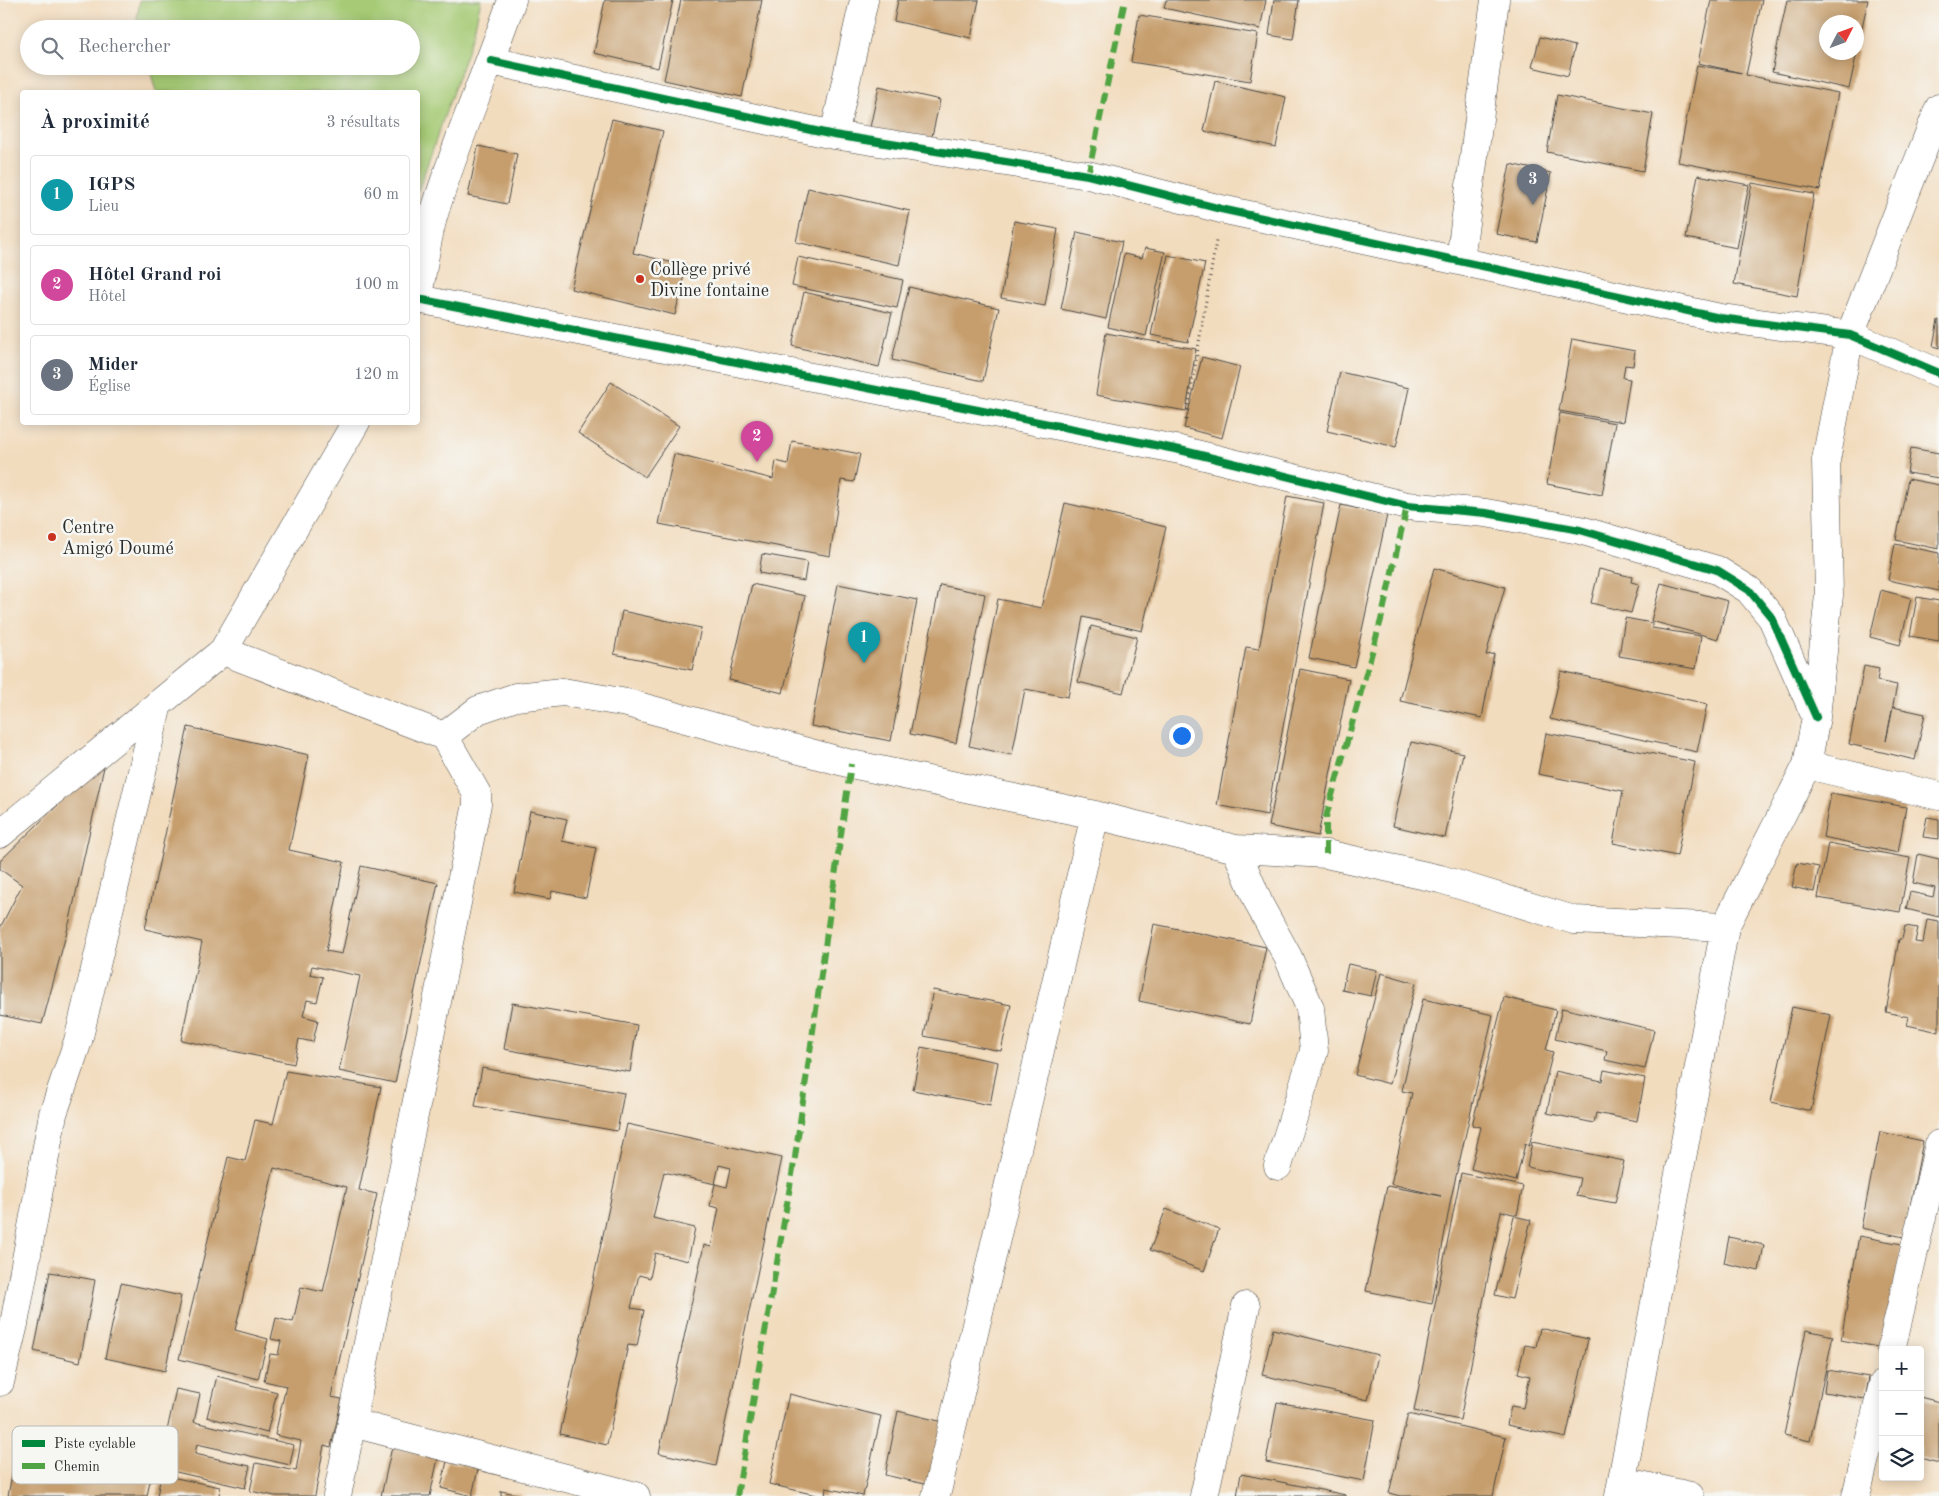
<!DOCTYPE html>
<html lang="fr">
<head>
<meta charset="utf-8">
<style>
  :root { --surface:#fff; --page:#f2f2f3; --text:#1f2937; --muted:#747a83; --line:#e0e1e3; --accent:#c8321e }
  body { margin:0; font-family:"Old Standard TT",serif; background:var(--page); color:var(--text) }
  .controls { position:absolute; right:15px; bottom:15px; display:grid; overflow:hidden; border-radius:5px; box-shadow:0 2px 12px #0003 }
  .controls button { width:45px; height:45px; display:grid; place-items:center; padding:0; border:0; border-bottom:1px solid var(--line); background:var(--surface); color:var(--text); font:25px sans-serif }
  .compass { position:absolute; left:1819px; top:15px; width:45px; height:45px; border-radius:50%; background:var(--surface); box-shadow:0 2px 12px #0003; rotate:48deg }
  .you { position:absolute; left:1181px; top:735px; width:18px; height:18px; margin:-12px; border:4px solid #fff; border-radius:50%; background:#1a73e8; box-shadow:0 0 0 8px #1a73e833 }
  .badge { display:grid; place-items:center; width:32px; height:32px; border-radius:50%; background:var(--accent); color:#fff; font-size:16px; font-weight:700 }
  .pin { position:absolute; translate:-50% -41px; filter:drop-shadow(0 1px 2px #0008) }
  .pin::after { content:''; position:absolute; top:26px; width:18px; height:15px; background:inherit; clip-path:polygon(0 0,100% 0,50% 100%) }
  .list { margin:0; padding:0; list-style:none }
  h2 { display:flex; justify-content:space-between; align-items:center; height:65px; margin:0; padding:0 20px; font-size:21px }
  h2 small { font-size:16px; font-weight:400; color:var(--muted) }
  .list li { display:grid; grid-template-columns:32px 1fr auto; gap:15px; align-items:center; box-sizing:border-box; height:80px; margin:0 10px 10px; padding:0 10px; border:1px solid var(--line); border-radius:5px }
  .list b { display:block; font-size:19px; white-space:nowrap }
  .list p { margin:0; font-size:16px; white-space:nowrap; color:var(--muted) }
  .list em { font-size:16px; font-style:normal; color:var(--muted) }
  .icon { flex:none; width:28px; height:28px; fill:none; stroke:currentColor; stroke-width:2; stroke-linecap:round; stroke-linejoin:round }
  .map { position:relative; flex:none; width:1939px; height:1496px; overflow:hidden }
  .search { position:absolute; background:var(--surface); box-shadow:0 2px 12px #0003; left:20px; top:20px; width:400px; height:55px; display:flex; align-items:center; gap:12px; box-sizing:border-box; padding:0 18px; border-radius:28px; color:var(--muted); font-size:19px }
  .panel { position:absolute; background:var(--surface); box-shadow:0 2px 12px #0003; left:20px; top:90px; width:400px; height:335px; border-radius:5px }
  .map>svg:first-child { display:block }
</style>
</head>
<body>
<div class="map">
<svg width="1939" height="1496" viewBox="0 0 1939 1496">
  <rect width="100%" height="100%" fill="#f6f6f2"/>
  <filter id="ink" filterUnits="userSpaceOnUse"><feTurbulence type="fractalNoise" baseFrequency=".02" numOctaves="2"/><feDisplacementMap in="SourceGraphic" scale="10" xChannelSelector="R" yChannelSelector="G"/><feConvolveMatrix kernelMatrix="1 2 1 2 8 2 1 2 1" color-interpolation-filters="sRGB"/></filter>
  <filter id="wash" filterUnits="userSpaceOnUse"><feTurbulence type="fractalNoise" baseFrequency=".0096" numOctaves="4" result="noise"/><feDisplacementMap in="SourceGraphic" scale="20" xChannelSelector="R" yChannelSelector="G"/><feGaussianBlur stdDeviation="1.12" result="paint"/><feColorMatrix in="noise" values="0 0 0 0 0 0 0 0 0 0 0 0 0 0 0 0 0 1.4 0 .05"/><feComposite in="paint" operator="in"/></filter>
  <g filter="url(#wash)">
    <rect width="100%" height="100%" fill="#f2dcbe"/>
    <path fill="#a6ca74" stroke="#687a50" d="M140,0h341l-8,35 -55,156v-99h-262l-7,-26h262v-37h-272l-2,-11z"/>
    <g id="blocks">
      <path fill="#c69e6d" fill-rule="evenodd" d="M605,0h68l-15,68 -64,-15z
        M681,0h81l-20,97 -78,-17z
        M898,0h81l-8,38 -77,-17z
        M1166,0h100l-6,29 -96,-21z
        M1274,0h25l-6,39 -24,-4z
        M1711,0h51l-16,75 92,18 -18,97 -142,-28 19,-97 45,8 -44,-10z
        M1787,0h81l-11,50 -1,-28h-30v30h31l-8,37 -77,-17z
        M1139,15l119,19 -8,47 -119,-19z
        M1540,37l35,9 -7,30 -36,-9z
        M1215,81l71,16 -10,50 -72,-16z
        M879,86l61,14 -10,45 -61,-13z
        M1557,95l96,19 -10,57 -96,-19z
        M612,119l51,12 -30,122 53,13 -11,49 -104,-26z
        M478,146l39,8 -10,50 -39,-8z
        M1510,164l41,9 -14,69 -41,-8z
        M1698,175l51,10 -12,63 -51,-10z
        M1752,183l62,11 -17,102 -63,-12z
        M808,188l102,23 -11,54 -103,-23z
        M1014,221l44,8 -13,77 -44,-8z
        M1077,232l45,10 -16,77 -45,-10z
        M1145,248l20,4 -19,84 -38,-9 16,-73 18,4z
        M1168,255l37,8 -17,79 -37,-7z
        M798,257l105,23 -6,28 -105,-22z
        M909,287l90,21 -16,73 -91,-21z
        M804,292l88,21 -13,54 -87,-21z
        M1938,320h1v28l-6,-2z
        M1106,333l90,16 -10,62 -90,-16z
        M1572,339l63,12 -2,15 -8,-1 -2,13 7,1 -7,43 -64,-11z
        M1202,357l38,10 -18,71 -38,-10z
        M1340,372l69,16 -13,59 -69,-16z
        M611,382l68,44 -34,51 -67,-44z
        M1560,413l55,10 -13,72 -55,-11z
        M792,441l68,13 -6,28 -13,-2 -11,76 -171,-32 15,-70 99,25 3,-18 12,3z
        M1911,448l28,5v25l-32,-5z
        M1908,479l31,6v64l-43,-9z
        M1287,496l37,7 -57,312 -50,-10 29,-158 13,2z
        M1065,503l101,24 -24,104 -59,-14 -15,80 -43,-8 -13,66 -43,-9 29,-147 43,9z
        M1341,505l46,10 -33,152 -45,-9z
        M1895,544l44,9v38l-51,-11z
        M762,554l45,8 -3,19 -45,-8z
        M1434,568l71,19 -19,68 8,-1 -12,64 -82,-17z
        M1599,569l33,8 -1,5 8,2 -8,29 -40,-10z
        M1661,583l67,18 -10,38 -67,-18z
        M752,584l53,12 -22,97 -54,-13z
        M838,584l79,16 -26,141 -80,-15z
        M940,585l45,9 -29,149 -46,-9z
        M1881,590l30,8 -11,47 -30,-8z
        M1917,597l22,4v40l-29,-5z
        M622,611l79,17 -9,42 -78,-16z
        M1625,618l27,5v5l49,8 -5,33 -77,-13z
        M1091,626l46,11 -14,56 -45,-11z
        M1864,666l15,3 -2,12 20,4 -11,56 7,-34 32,7 -10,46 -66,-16z
        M1300,669l49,10 -31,157 -49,-10z
        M1561,671l146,33 -10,48 -147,-33z
        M188,727l121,28 -20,95 55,12 -18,89 16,3 19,-88 77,17 -43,200 -56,-12 21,-95 -48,-10 -2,8 13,3 -6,25 -10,-2 -4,16 15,4 -5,22 -14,-3 -5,25 -113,-24 21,-98 -57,-13z
        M1546,733l149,29 -18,94 -64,-13 10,-52 -85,-17z
        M1411,742l52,11 -18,85 -52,-12z
        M106,758l-36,162 -28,104 -42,-9v-87l22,-43 -22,-16v-8z
        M1831,793l75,14 -8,46 -75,-16z
        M530,811l37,8 -5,22 34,7 -10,50 -34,-7 -2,8 -36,-7z
        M1927,817l12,2v20l-16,-2z
        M1828,843l82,15 -10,54 -82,-14z
        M1918,854l21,5v58l-33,-8 4,-17 23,5 2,-9 -22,-5z
        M1797,863l22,4 -5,25 -22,-5z
        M1927,919l12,2v111l-32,-7 2,-8 -23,-5 13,-73h3l3,-13 13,2 -3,14 8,1z
        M1154,924l112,23 -16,77 -111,-23z
        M1348,964l29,6 -6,26 -29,-6z
        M1381,973l35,10 -26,101 -35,-9z
        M933,990l78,15 -10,46 -77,-15z
        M1504,997l52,13 -10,40 7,2 -24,94 -4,-2 -9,37 -45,-12 10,-42 -9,-2z
        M1423,999l70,16 -42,183 -19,106 -66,-13 21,-105 54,10 -50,-12 21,-91 -10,-2z
        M512,1003l125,22 -7,47 -126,-23z
        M1792,1007l39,8 -20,96 -40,-9z
        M1562,1008l92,22 -9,39 -40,-9 2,-9 -52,-12z
        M921,1047l77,15 -8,43 -77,-15z
        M482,1068l142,25 -7,38 -142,-25z
        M1604,1070l41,8 -8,43 -41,-8 -2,10 -47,-10 8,-42 47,10z
        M286,1071l95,16 -22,103 18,4 -46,203 11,2 -11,48 -7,-2 -9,51h-40l-25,-5 6,-28 40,8 5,-30 -26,-6 11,-49 -22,-5 6,-27 8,1 3,-14 -10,-2 5,-21 17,4 8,-35 22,5 24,-105 -73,-19 -39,162 33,9 -10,40 -79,-20 49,-202 17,4 10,-41 18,4z
        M627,1124l155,34 -66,308 -57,-13 45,-208 7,2 8,-39 -9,-2 5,-22 -51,-12 -11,46 42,10 -7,33 -33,-8 -5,25 -11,-3 -8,33 13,2 -7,36 -9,-1 -21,100 -47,-11zM719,1165l12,3 -4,19 -12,-3z
        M1880,1132l43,9 -19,96 -43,-9z
        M1532,1142l92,19 -9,42 -39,-7 4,-18 -53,-11z
        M1461,1173l62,13 -6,29 -16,-4 -41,209 -46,-9z
        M1166,1209l53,20 -15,42 -54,-21z
        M1514,1216l17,4 -19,79 -17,-4z
        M1859,1236l43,8 -19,104 -42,-8z
        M1729,1237l35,8 -5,26 -35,-8z
        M50,1272l45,8 -15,82 -46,-11z
        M121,1283l60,13 -16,75 -60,-13z
        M1540,1328l48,11 -22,99 -59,-13 4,-19 12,2 7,-32 -12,-3 7,-28 11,2z
        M1273,1329l105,26 -10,45 -106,-25z
        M1806,1330l27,6 -23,105 -26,-6z
        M1827,1370l42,7 -4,22 -41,-7z
        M217,1376l60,16 -10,41 -60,-16z
        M176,1389l24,5 -6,28 100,23 -4,20 -93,-21 -2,10 55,12 -5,22 -86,-20z
        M789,1394l92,22 -18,80 -37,-8 -1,8h-5l-51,-12z
        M1920,1397l19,5v61l-19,-5z
        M1277,1402l98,18 -11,61 -98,-19z
        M898,1411l45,11 -14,63 -44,-10z
        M1408,1414l98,23 -13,59h-93l-11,-3z
        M18,1443l134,27 -5,26h-139z
        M392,1447l46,11 -8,38h-49z
        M447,1461l31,8 -6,27 -31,-8z
        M1241,1474l105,21v1h-109z
        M161,1475l59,12 -1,9h-62z
        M501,1491l21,4v1h-21z"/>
    </g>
  </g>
  <g filter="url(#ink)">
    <use href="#blocks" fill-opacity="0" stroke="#494641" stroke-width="1"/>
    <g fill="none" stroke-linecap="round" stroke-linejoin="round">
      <defs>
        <path id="minor" d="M491,61l343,74 254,40 133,34 499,109 130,17 89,38
          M834,135l30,-135
          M1460,260l35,-260
          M418,296c5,-27 8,-55 16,-82 22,-73 53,-142 78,-214
          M418,299l762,151 227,56 79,7 94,17 137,40 32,20 23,28 44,99
          M223,651l221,85 33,58v10l-140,692
          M444,736l34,-26 38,-13 47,-5 64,11 224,61 244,51 141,34 90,5 114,25 134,41 151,7
          M1807,765l132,31
          M0,834l223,-183 133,-229
          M1236,849l24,57 28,51 22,51 4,43 -36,115
          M1891,1350l48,-206
          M0,1382l14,-58 39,-210 25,-73 80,-337
          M352,1423l284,73
          M1622,1481l68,15
          M936,1496l159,-681
          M1204,1496l42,-190
          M1619,1496l106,-569 82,-162 9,-48 13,-122 -3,-135 24,-125 89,-227
          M1856,1496l27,-112"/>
      </defs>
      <use href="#minor" stroke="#494641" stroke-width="29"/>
      <path stroke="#494641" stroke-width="3" stroke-dasharray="1 4" stroke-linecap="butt" d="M1186,420l30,-179"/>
      <use href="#minor" stroke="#fff" stroke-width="28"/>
      <path stroke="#51a443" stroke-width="6" stroke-dasharray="12 6" stroke-linecap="butt" d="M1088,175l37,-175
        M1326,854v-37l55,-197 26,-114
        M737,1496l58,-339 56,-393"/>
      <defs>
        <path id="cycleway" d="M491,61l343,74 254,40 133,34 499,109 130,17 89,38
          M418,299l762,151 227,56 79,7 94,17 137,40 32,20 23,28 44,99"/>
      </defs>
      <use href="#cycleway" stroke="#f6f6f2" stroke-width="11"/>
      <use href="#cycleway" stroke="#00873e" stroke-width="8"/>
    </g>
  </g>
  <g fill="#c8321e" stroke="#f6f6f2" stroke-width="2">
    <circle cx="640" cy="279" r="5"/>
    <circle cx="52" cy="537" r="5"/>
  </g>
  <g text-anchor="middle" stroke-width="5" stroke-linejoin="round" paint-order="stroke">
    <g font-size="18" fill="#2b2b2b" stroke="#f6f6f2" text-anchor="start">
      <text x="650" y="275">Collège privé<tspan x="650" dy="21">Divine fontaine</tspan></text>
      <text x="62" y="533">Centre<tspan x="62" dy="21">Amigó Doumé</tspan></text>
    </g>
  </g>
  <rect x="12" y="1426" width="166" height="58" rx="8" fill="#f6f6f2" stroke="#b9b9b6" stroke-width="1"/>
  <rect x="22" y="1440" width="23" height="7" fill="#00873e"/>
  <rect x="22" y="1463" width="23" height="6" fill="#51a443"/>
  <g font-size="14" fill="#2b2b2b">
    <text x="54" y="1448">Piste cyclable</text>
    <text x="54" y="1471">Chemin</text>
  </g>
</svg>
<div class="controls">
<button>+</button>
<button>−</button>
<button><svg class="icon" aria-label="layers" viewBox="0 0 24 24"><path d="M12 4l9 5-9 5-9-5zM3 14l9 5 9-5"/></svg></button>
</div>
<svg class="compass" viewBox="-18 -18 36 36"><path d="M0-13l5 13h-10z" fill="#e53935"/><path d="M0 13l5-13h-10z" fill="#747a83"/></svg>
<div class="you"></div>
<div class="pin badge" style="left:864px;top:663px;background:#0f9aa8">1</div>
<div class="pin badge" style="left:757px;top:462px;background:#d1479c">2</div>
<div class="pin badge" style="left:1533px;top:205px;background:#6b7280">3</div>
<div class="search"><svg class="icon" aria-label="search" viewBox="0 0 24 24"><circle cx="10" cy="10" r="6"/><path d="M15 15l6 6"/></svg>Rechercher</div>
<section class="panel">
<h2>À proximité<small>3 résultats</small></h2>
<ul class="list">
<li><span class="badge" style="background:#0f9aa8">1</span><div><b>IGPS</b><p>Lieu</p></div><em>60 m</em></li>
<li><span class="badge" style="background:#d1479c">2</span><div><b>Hôtel Grand roi</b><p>Hôtel</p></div><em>100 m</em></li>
<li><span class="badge" style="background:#6b7280">3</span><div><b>Mider</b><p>Église</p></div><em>120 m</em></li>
</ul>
</section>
</div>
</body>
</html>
